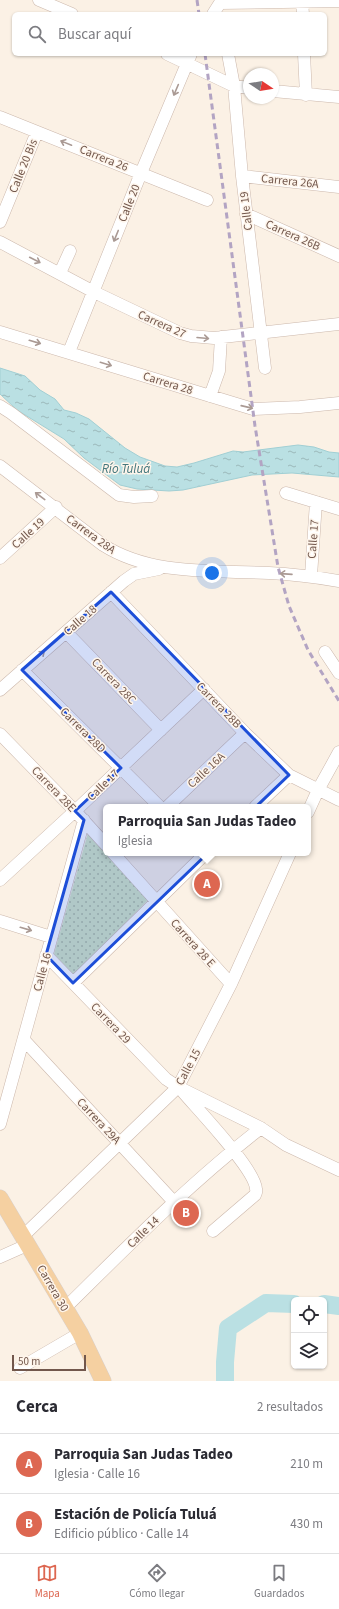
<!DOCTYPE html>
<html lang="es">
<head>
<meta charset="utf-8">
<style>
  :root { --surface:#fff; --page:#f2f2f3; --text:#2b2b33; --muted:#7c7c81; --line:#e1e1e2; --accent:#dd6751 }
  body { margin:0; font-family:"Source Sans 3",sans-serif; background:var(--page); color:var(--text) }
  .controls { position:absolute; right:12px; bottom:12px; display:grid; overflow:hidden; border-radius:6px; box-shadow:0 1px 3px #0004 }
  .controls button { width:36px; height:36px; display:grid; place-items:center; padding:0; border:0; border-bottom:1px solid var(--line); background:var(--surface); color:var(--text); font:20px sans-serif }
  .compass { position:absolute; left:243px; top:68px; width:36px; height:36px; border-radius:50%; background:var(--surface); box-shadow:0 1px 3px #0004; rotate:102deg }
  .scale { position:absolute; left:12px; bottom:10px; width:74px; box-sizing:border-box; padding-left:4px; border:2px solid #72574c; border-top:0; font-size:11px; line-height:14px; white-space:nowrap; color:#72574c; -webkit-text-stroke:3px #fef5eb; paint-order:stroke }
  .you { position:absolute; left:212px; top:573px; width:14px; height:14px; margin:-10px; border:3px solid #fff; border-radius:50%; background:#1a73e8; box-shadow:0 0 0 6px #1a73e833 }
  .badge { display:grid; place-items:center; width:26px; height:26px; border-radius:50%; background:var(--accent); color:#fff; font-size:13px; font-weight:700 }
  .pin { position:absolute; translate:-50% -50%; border:2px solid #fff; box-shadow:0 1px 4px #0006 }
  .popup { position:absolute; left:103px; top:804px; width:208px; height:52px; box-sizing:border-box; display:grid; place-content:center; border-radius:6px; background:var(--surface); filter:drop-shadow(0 1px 3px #0005); font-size:13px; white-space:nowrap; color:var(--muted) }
  .popup b { font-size:15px; color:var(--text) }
  .popup::after { content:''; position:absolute; left:50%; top:100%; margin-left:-8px; border:8px solid transparent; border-top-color:var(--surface) }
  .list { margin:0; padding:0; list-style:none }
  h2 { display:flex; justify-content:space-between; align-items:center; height:52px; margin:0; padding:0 16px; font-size:17px }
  h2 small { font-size:13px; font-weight:400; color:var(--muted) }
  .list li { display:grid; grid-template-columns:26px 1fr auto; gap:12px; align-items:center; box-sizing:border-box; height:60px; padding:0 16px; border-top:1px solid var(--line) }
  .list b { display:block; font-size:15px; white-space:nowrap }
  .list p { margin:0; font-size:13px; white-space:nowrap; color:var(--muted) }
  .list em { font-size:13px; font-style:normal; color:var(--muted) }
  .icon { flex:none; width:22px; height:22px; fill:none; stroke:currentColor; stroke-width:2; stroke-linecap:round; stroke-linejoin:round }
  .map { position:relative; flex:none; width:339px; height:1381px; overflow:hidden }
  .search { position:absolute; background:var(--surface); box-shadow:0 1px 3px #0004; left:12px; right:12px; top:12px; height:44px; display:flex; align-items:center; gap:10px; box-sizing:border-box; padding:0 14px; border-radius:6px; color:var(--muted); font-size:15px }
  .sheet { height:172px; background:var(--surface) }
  nav { display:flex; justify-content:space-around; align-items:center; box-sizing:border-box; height:56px; border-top:1px solid var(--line); background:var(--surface); font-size:11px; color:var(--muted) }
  nav a { display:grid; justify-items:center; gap:2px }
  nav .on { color:var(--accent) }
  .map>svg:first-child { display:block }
</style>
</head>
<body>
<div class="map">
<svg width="339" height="1381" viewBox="0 0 339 1381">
  <defs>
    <pattern id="green-dots" width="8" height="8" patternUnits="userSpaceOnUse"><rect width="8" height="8" fill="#d5e7c4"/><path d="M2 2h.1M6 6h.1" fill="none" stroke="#b1bea1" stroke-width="1.8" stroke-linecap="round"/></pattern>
    <pattern id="water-ripples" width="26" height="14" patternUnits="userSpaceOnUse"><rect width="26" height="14" fill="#bae0e3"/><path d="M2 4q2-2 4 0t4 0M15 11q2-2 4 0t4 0" fill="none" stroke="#9cb8ba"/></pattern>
  </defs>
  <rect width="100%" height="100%" fill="#fbf1e5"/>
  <path fill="url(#green-dots)" d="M88,833l61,66 -75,76 -20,-21z"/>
  <path fill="url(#water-ripples)" stroke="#a1cfd4" d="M0,368l25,8 15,14 15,9 9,11 12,3 13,6 36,29 15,9 25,9 12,1 17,-4 39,-12 10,1 55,-7 16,2 15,5 10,1v24l-47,-4 -40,2 -69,15 -14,1 -32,-2 -17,-4 -36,-27 -20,-19 -47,-29 -17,-16z"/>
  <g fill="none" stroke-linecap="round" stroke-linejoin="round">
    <path stroke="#bae0e3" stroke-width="18" d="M324,1304l15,2
      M225,1381v-19l3,-34 38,-25 28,1"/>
    <defs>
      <path id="minor" d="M39,0l33,14
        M302,2l1,12
        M213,14l7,-11 119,-2
        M167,54l67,32 15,2
        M228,54l6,32 8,90 23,192
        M304,54l2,41
        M273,91l66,6
        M0,117l207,83
        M242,176l97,11
        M246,214l93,42
        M0,222l37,-90
        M0,242l94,50 86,41 11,3 23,2 125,-14
        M60,273l10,-22
        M0,332l253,77 47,-2 39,-4
        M69,352l72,-179 50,-119
        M210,396l9,-25 2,-34
        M0,406l11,7 108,82 15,2 18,-1
        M0,466l103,79c49,31 110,25 166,28 24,1 47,4 70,8
        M286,493l53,16
        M0,558l56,-51
        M311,576l5,-74
        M111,592l134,141 44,42 50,25
        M66,632l95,98
        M325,652l14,21
        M22,670l138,137
        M0,690l124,-109 10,-7 25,-5
        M0,734l75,77 31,34
        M167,807l78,-74
        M255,807l34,-32
        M308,812l10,-22 21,-38
        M113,853l118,131
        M0,880l75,-69 129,-122
        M0,921l51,16
        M46,955l120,124 12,8 83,41 25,17 53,25
        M73,983l133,-130
        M24,1040l150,162
        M183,1092c15,18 72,77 73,97 1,2 0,4 -1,6l-42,36
        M0,1124l84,-304
        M22,1237l156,-150 53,-103 59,-131
        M0,1257l27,-12
        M65,1308c63,-62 126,-126 196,-180
        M20,1368l60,-35"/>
      <path id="major" d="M0,1198l80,135 23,48"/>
    </defs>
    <use href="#minor" stroke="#ccb8ac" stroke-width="13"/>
    <use href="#major" stroke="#d8d0cd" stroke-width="17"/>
    <use href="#minor" stroke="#fff" stroke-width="12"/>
    <use href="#major" stroke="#f5d0a1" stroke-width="16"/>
    <path stroke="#b3a4c3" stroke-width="3" stroke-dasharray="6 4" stroke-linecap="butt" d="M197,0l2,14
      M205,54l50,372 23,141 11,39 19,44 31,51"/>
  </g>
  <defs><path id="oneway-shaft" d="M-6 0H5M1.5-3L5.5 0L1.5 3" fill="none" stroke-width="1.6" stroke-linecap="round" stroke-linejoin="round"/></defs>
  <g stroke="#aa9a94">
    <use href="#oneway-shaft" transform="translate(176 90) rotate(113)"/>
    <use href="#oneway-shaft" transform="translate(66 143) rotate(-158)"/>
    <use href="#oneway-shaft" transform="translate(116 236) rotate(112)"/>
    <use href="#oneway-shaft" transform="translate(35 260) rotate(27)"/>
    <use href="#oneway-shaft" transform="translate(203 338) rotate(5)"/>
    <use href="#oneway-shaft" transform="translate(35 342) rotate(16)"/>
    <use href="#oneway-shaft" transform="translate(106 364) rotate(17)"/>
    <use href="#oneway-shaft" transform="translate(247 407) rotate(13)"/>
    <use href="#oneway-shaft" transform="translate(40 496) rotate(-143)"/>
    <use href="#oneway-shaft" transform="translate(286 574) rotate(-176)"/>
    <use href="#oneway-shaft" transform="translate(40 655) rotate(-41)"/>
    <use href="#oneway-shaft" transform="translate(26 929) rotate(16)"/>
  </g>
  <path fill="#1d4ed8" fill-opacity="0.2" stroke="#1d4ed8" stroke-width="3" stroke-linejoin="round" d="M111,592l178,183 -216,208 -27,-28 38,-135 -9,-9 46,-43 -99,-98z"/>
  <g text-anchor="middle" stroke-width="3" stroke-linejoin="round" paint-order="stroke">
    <g font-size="12" fill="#72574c" stroke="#fef5eb">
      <text transform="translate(104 158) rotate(22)" y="4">Carrera 26</text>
      <text transform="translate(23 166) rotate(-68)" y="4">Calle 20 Bis</text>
      <text transform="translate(290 181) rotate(6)" y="4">Carrera 26A</text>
      <text transform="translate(129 203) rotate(-68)" y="4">Calle 20</text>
      <text transform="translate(246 211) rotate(-97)" y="4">Calle 19</text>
      <text transform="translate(293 235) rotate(24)" y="4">Carrera 26B</text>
      <text transform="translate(162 324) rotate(24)" y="4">Carrera 27</text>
      <text transform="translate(168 383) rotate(17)" y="4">Carrera 28</text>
      <text transform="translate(28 533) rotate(-42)" y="4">Calle 19</text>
      <text transform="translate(91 534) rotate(36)" y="4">Carrera 28A</text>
      <text transform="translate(313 539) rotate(-86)" y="4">Calle 17</text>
      <text transform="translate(80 620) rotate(-41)" y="4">Calle 18</text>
      <text transform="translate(114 681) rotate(46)" y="4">Carrera 28C</text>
      <text transform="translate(219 705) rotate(46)" y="4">Carrera 28B</text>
      <text transform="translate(83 730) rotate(45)" y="4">Carrera 28D</text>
      <text transform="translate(206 770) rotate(-43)" y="4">Calle 16A</text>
      <text transform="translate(103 785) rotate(-44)" y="4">Calle 17</text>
      <text transform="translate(54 789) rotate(46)" y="4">Carrera 28E</text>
      <text transform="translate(193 943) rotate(48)" y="4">Carrera 28 E</text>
      <text transform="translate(42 972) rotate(-75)" y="4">Calle 16</text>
      <text transform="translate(111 1023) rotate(46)" y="4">Carrera 29</text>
      <text transform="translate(188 1067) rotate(-62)" y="4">Calle 15</text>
      <text transform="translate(99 1121) rotate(47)" y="4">Carrera 29A</text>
      <text transform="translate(143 1232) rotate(-44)" y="4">Calle 14</text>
      <text transform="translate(53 1288) rotate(60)" y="4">Carrera 30</text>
    </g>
    <g font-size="13" font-style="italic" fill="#43777d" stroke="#fef5eb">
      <text x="126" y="473">Río Tuluá</text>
    </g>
  </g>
</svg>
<div class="controls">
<button><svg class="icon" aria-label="locate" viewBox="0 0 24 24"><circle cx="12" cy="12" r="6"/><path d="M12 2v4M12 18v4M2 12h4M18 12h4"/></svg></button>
<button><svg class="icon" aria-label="layers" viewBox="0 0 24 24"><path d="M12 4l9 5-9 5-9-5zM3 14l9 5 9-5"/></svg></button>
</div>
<svg class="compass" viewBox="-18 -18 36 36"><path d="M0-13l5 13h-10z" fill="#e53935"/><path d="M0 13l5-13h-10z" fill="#7c7c81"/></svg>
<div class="scale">50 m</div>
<div class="you"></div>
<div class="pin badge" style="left:207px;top:884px">A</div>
<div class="popup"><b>Parroquia San Judas Tadeo</b>Iglesia</div>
<div class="pin badge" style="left:186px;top:1213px">B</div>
<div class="search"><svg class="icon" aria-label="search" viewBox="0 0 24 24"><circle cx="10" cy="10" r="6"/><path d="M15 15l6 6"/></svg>Buscar aquí</div>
</div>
<section class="sheet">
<h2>Cerca<small>2 resultados</small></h2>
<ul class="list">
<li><span class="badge">A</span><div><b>Parroquia San Judas Tadeo</b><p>Iglesia · Calle 16</p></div><em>210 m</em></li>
<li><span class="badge">B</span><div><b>Estación de Policía Tuluá</b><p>Edificio público · Calle 14</p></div><em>430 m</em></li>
</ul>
</section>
<nav>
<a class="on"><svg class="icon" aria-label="map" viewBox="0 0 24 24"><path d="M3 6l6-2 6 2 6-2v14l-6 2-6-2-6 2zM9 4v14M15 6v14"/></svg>Mapa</a>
<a><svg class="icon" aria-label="directions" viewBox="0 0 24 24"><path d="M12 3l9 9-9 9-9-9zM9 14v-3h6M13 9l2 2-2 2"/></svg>Cómo llegar</a>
<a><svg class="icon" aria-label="saved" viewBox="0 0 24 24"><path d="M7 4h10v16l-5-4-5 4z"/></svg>Guardados</a>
</nav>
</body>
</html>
